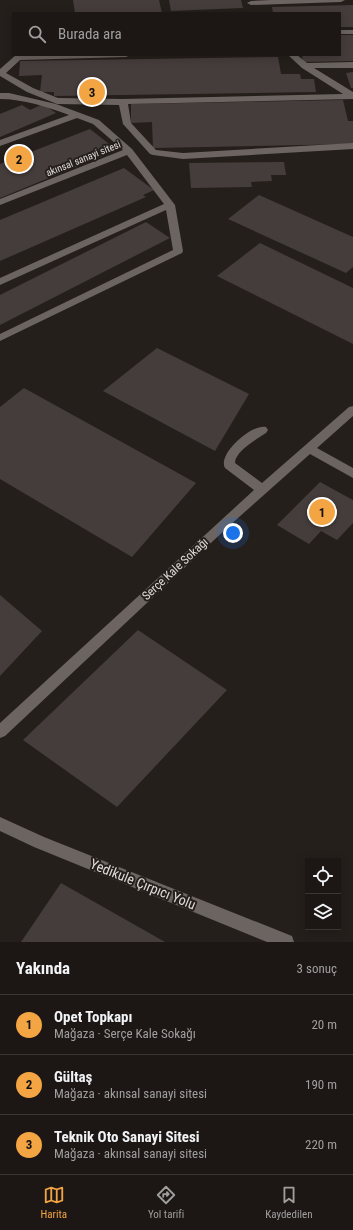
<!DOCTYPE html>
<html lang="tr">
<head>
<meta charset="utf-8">
<style>
  :root { --surface:#1c1714; --page:#292422; --text:#f1f3f6; --muted:#a09fa0; --line:#3a3634; --accent:#f3a443 }
  body { margin:0; font-family:"Roboto Condensed",sans-serif; background:var(--page); color:var(--text) }
  .controls { position:absolute; right:12px; bottom:12px; display:grid; overflow:hidden; border-radius:0px; box-shadow:0 2px 10px #0003 }
  .controls button { width:36px; height:36px; display:grid; place-items:center; padding:0; border:0; border-bottom:1px solid var(--line); background:var(--surface); color:var(--text); font:20px sans-serif }
  .you { position:absolute; left:233px; top:533px; width:14px; height:14px; margin:-10px; border:3px solid #fff; border-radius:50%; background:#1a73e8; box-shadow:0 0 0 6px #1a73e833 }
  .badge { display:grid; place-items:center; width:26px; height:26px; border-radius:50%; background:var(--accent); color:#111; font-size:13px; font-weight:700 }
  .pin { position:absolute; translate:-50% -50%; border:2px solid #fff; box-shadow:0 1px 4px #0006 }
  .list { margin:0; padding:0; list-style:none }
  h2 { display:flex; justify-content:space-between; align-items:center; height:52px; margin:0; padding:0 16px; font-size:17px }
  h2 small { font-size:13px; font-weight:400; color:var(--muted) }
  .list li { display:grid; grid-template-columns:26px 1fr auto; gap:12px; align-items:center; box-sizing:border-box; height:60px; padding:0 16px; border-top:1px solid var(--line) }
  .list b { display:block; font-size:15px; white-space:nowrap }
  .list p { margin:0; font-size:13px; white-space:nowrap; color:var(--muted) }
  .list em { font-size:13px; font-style:normal; color:var(--muted) }
  .icon { flex:none; width:22px; height:22px; fill:none; stroke:currentColor; stroke-width:2; stroke-linecap:round; stroke-linejoin:round }
  .map { position:relative; flex:none; width:353px; height:942px; overflow:hidden }
  .search { position:absolute; background:var(--surface); box-shadow:0 2px 10px #0003; left:12px; right:12px; top:12px; height:44px; display:flex; align-items:center; gap:10px; box-sizing:border-box; padding:0 14px; border-radius:0px; color:var(--muted); font-size:15px }
  .sheet { height:232px; background:var(--surface) }
  nav { display:flex; justify-content:space-around; align-items:center; box-sizing:border-box; height:56px; border-top:1px solid var(--line); background:var(--surface); font-size:11px; color:var(--muted) }
  nav a { display:grid; justify-items:center; gap:2px }
  nav .on { color:var(--accent) }
  .map>svg:first-child { display:block }
</style>
</head>
<body>
<div class="map">
<svg width="353" height="942" viewBox="0 0 353 942">
  <rect width="100%" height="100%" fill="#251f1b"/>
  <path fill="#453d3b" d="M73,0h86l3,13h-87z
    M169,0h72l2,8 -72,3z
    M353,5v22h-13v-14h-67l-1,-6z
    M340,35h13v26l-50,1 -1,-7h38z
    M278,57l3,17h19l1,5h13l2,13 -262,4v-4h-14l2,-17 -23,1 1,-15z
    M353,72v16h-2l-5,-15z
    M343,100l5,21h5v23l-200,4 -1,-26 -21,1v-19z
    M43,104l13,9 -56,24v-23l22,-9 8,5z
    M90,129l27,21 -117,48v-34z
    M284,162l2,13h-15l1,6 -21,1 1,5 -61,1 -2,-25z
    M124,168l30,22 -11,5 3,2 -146,64v-41z
    M259,195l94,42v30l-7,6 -118,-54z
    M146,222l24,16 -170,87v-30z
    M260,243l93,45v56l-136,-68z
    M157,348l92,46 -34,57 -112,-60z
    M24,388l172,95 -64,74 -132,-78v-72z
    M320,482l33,18v23l-16,17 -16,-9 -12,13 -32,-19z
    M0,595l42,36 -42,45z
    M138,630l89,60 -110,117 -94,-67z
    M61,883l104,59h-144z"/>
  <g fill="none" stroke-linecap="round" stroke-linejoin="round">
    <path fill="#6b6460" fill-rule="evenodd" d="M271,0h74l-4,2 -90,3 -4,-2 4,-2z
      M340,30h13v4h-13z
      M16,55h114l-4,2 -106,3 -14,13 27,15 25,10 65,1 220,-5 -41,-26 -14,-13h9l10,8 46,-1v6h-39l39,24v7l-225,5 3,19 25,27 27,3 170,-10v6l-170,10 -30,-4 -3,-1 -27,-30 -4,-19 -62,-1 -30,-12 -27,-16v-7z
      M0,93h9l47,11 43,16 33,29 43,56 8,46 -1,2 -182,88v-7l173,-84 -7,-40 -166,75v-7l164,-74 -37,-49 -127,50v-6l123,-49 -30,-26 -16,-6 -77,28v-6l69,-25c-21,-8 -46,-16 -69,-16z
      M353,406v10l-36,32 36,20v10l-43,-24 -81,72 -224,210 -5,2v-15l254,-233 -29,-22c-8,-14 28,-45 41,-41l2,3 -2,3c-9,6 -31,18 -31,30l27,20 87,-76z
      M0,817l44,20 248,99 2,6h-27l-233,-95 -34,-16z"/>
  </g>
  <g text-anchor="middle" stroke-width="4" stroke-linejoin="round" paint-order="stroke">
    <g font-size="10" fill="#e0dbd9" stroke="#251f1b">
      <text transform="translate(83 158) rotate(-22)" y="4">akınsal sanayi sitesi</text>
    </g>
    <g font-size="12" fill="#e0dbd9" stroke="#251f1b">
      <text transform="translate(175 569) rotate(-43)" y="4">Serçe Kale Sokağı</text>
    </g>
    <g font-size="14" fill="#e0dbd9" stroke="#251f1b">
      <text transform="translate(143 884) rotate(22)" y="5">Yedikule Çırpıcı Yolu</text>
    </g>
  </g>
</svg>
<div class="controls">
<button><svg class="icon" aria-label="locate" viewBox="0 0 24 24"><circle cx="12" cy="12" r="6"/><path d="M12 2v4M12 18v4M2 12h4M18 12h4"/></svg></button>
<button><svg class="icon" aria-label="layers" viewBox="0 0 24 24"><path d="M12 4l9 5-9 5-9-5zM3 14l9 5 9-5"/></svg></button>
</div>
<div class="you"></div>
<div class="pin badge" style="left:322px;top:512px">1</div>
<div class="pin badge" style="left:19px;top:159px">2</div>
<div class="pin badge" style="left:92px;top:92px">3</div>
<div class="search"><svg class="icon" aria-label="search" viewBox="0 0 24 24"><circle cx="10" cy="10" r="6"/><path d="M15 15l6 6"/></svg>Burada ara</div>
</div>
<section class="sheet">
<h2>Yakında<small>3 sonuç</small></h2>
<ul class="list">
<li><span class="badge">1</span><div><b>Opet Topkapı</b><p>Mağaza · Serçe Kale Sokağı</p></div><em>20 m</em></li>
<li><span class="badge">2</span><div><b>Gültaş</b><p>Mağaza · akınsal sanayi sitesi</p></div><em>190 m</em></li>
<li><span class="badge">3</span><div><b>Teknik Oto Sanayi Sitesi</b><p>Mağaza · akınsal sanayi sitesi</p></div><em>220 m</em></li>
</ul>
</section>
<nav>
<a class="on"><svg class="icon" aria-label="map" viewBox="0 0 24 24"><path d="M3 6l6-2 6 2 6-2v14l-6 2-6-2-6 2zM9 4v14M15 6v14"/></svg>Harita</a>
<a><svg class="icon" aria-label="directions" viewBox="0 0 24 24"><path d="M12 3l9 9-9 9-9-9zM9 14v-3h6M13 9l2 2-2 2"/></svg>Yol tarifi</a>
<a><svg class="icon" aria-label="saved" viewBox="0 0 24 24"><path d="M7 4h10v16l-5-4-5 4z"/></svg>Kaydedilen</a>
</nav>
</body>
</html>
